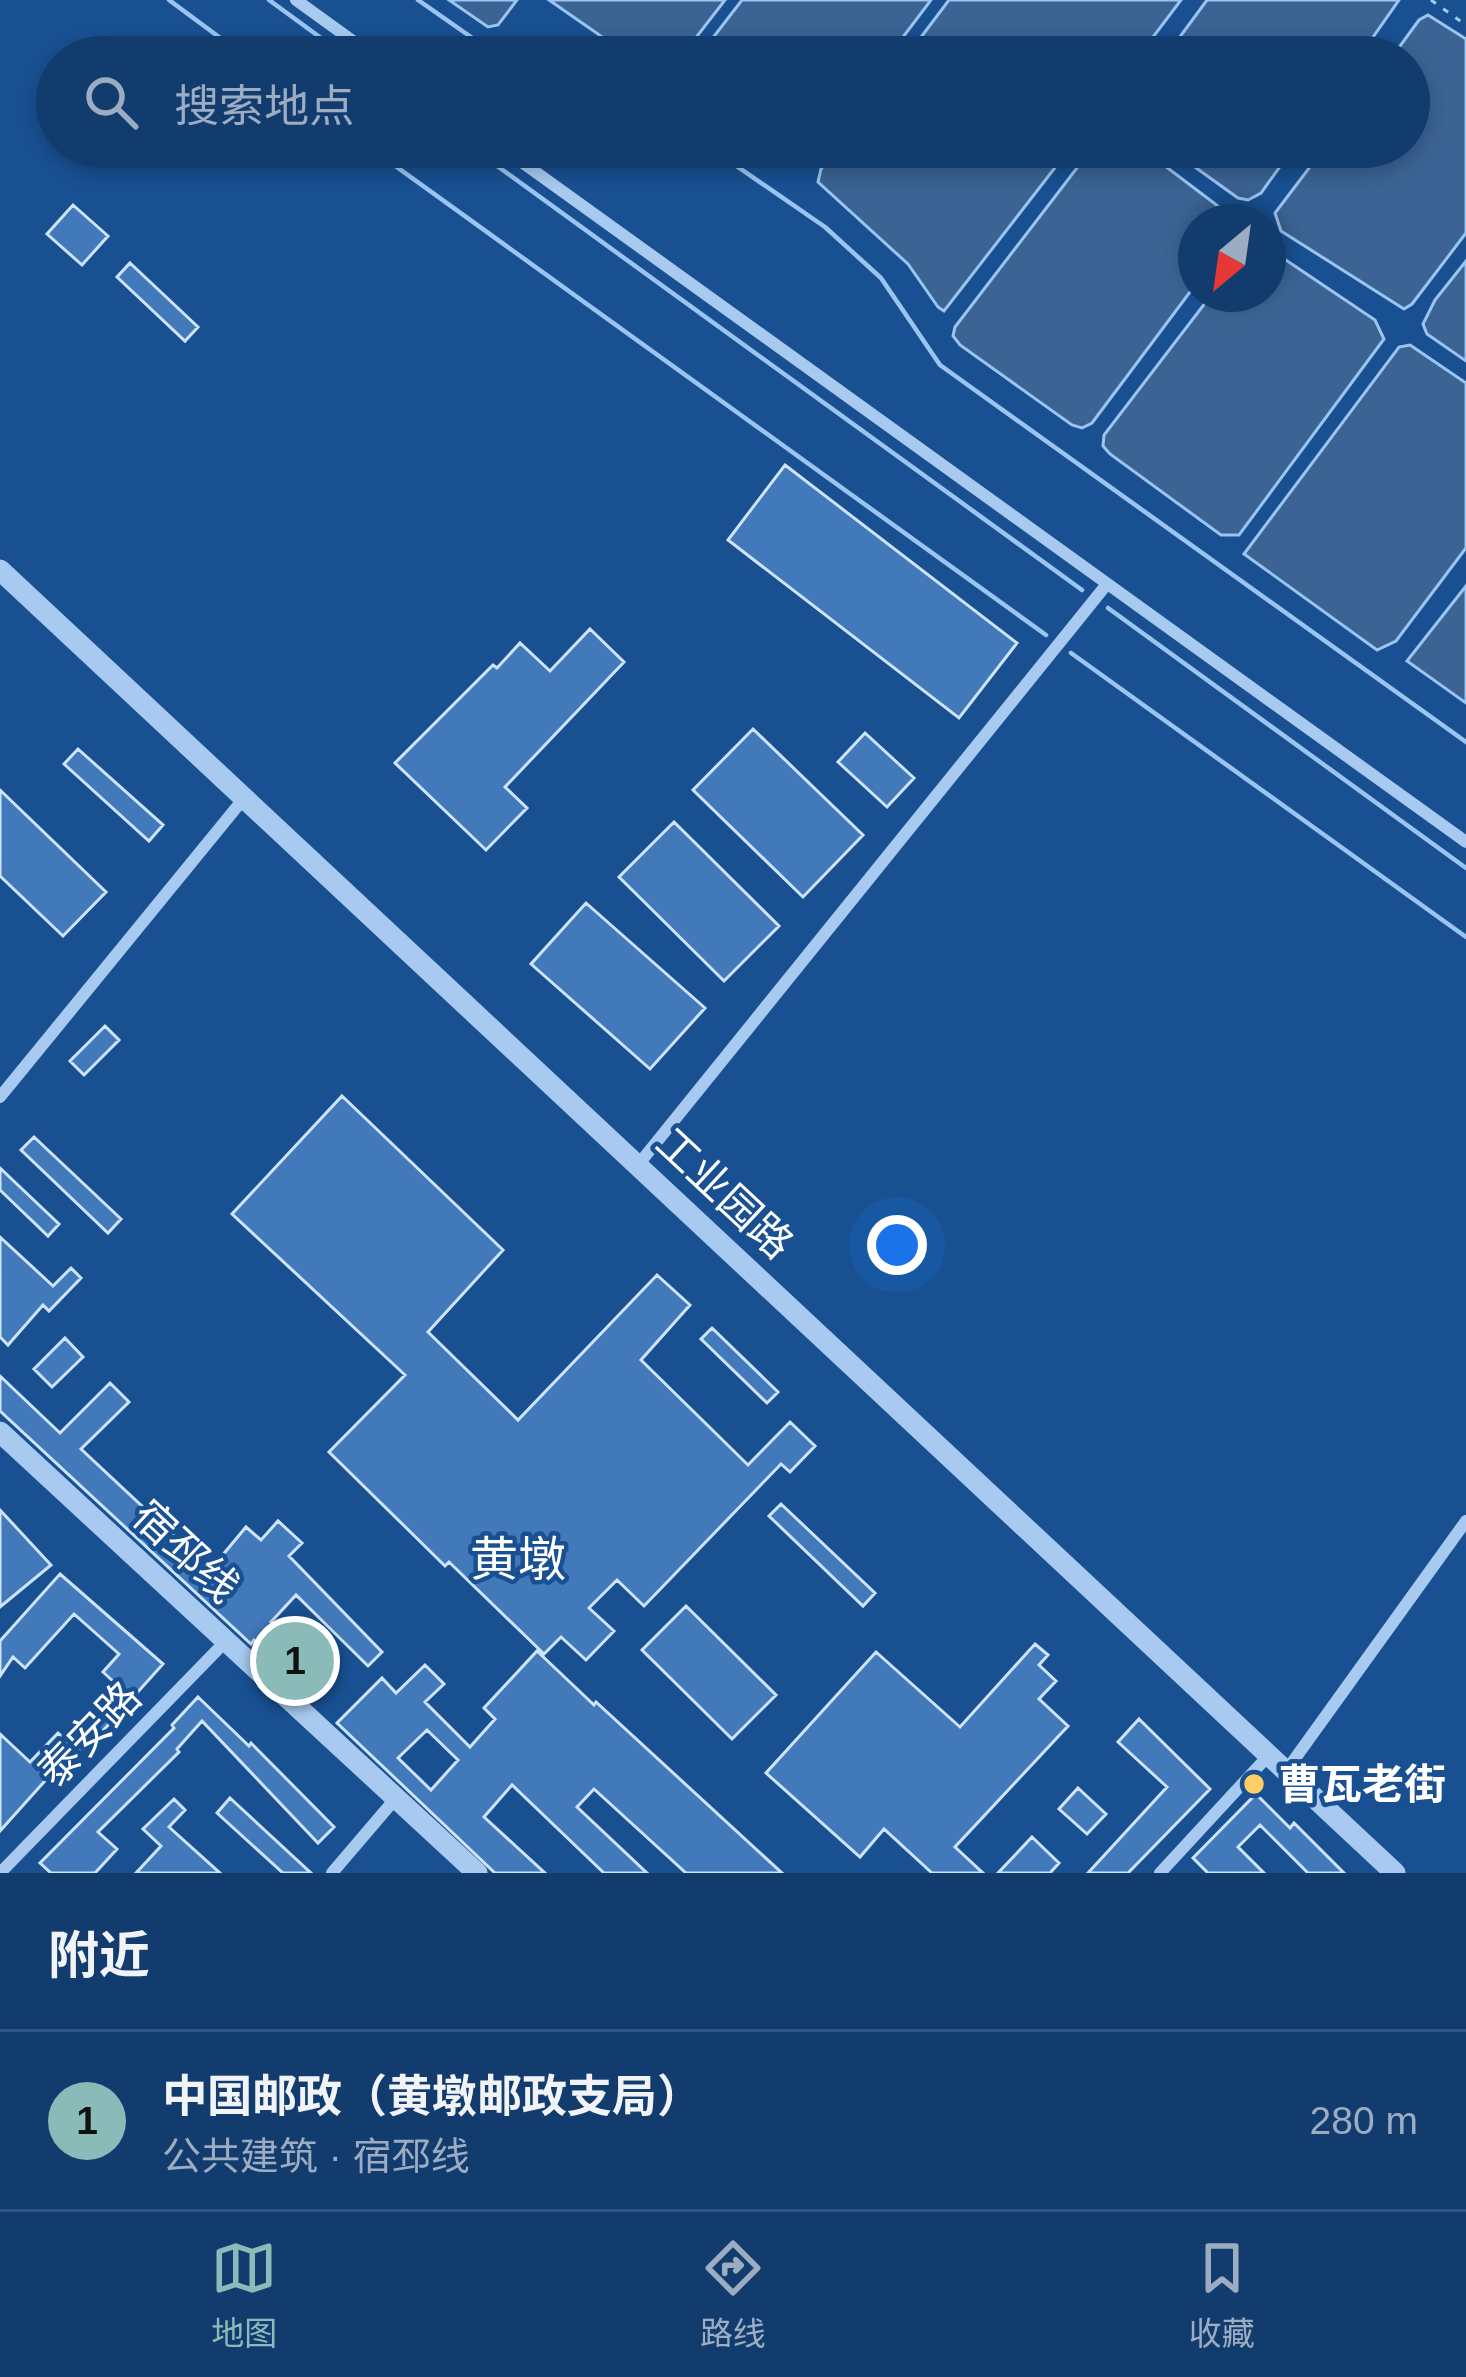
<!DOCTYPE html>
<html lang="zh">
<head>
<meta charset="utf-8">
<style>
  :root { --surface:#123c6e; --page:#1f4776; --text:#f1f3f6; --muted:#9cadc2; --line:#315681; --accent:#8bbbb9 }
  body { margin:0; font-family:Helvetica,"Noto Sans SC",sans-serif; background:var(--page); color:var(--text) }
  .compass { position:absolute; left:1178px; top:204px; width:108px; height:108px; border-radius:50%; background:var(--surface); box-shadow:0 6px 18px #0003; rotate:209deg }
  .you { position:absolute; left:897px; top:1245px; width:42px; height:42px; margin:-30px; border:9px solid #fff; border-radius:50%; background:#1a73e8; box-shadow:0 0 0 18px #1a73e833 }
  .badge { display:grid; place-items:center; width:78px; height:78px; border-radius:50%; background:var(--accent); color:#111; font-size:39px; font-weight:700 }
  .pin { position:absolute; translate:-50% -50%; border:6px solid #fff; box-shadow:0 3px 12px #0006 }
  .list { margin:0; padding:0; list-style:none }
  h2 { display:flex; justify-content:space-between; align-items:center; height:156px; margin:0; padding:0 48px; font-size:51px }
  h2 small { font-size:39px; font-weight:400; color:var(--muted) }
  .list li { display:grid; grid-template-columns:78px 1fr auto; gap:36px; align-items:center; box-sizing:border-box; height:180px; padding:0 48px; border-top:3px solid var(--line) }
  .list b { display:block; font-size:45px; white-space:nowrap }
  .list p { margin:0; font-size:39px; white-space:nowrap; color:var(--muted) }
  .list em { font-size:39px; font-style:normal; color:var(--muted) }
  .icon { flex:none; width:66px; height:66px; fill:none; stroke:currentColor; stroke-width:2; stroke-linecap:round; stroke-linejoin:round }
  .map { position:relative; flex:none; width:1466px; height:1873px; overflow:hidden }
  .search { position:absolute; background:var(--surface); box-shadow:0 6px 18px #0003; left:36px; right:36px; top:36px; height:132px; display:flex; align-items:center; gap:30px; box-sizing:border-box; padding:0 42px; border-radius:66px; color:var(--muted); font-size:45px }
  .sheet { height:336px; background:var(--surface) }
  nav { display:flex; justify-content:space-around; align-items:center; box-sizing:border-box; height:168px; border-top:3px solid var(--line); background:var(--surface); font-size:33px; color:var(--muted) }
  nav a { display:grid; justify-items:center; gap:6px }
  nav .on { color:var(--accent) }
  .map>svg:first-child { display:block }
</style>
</head>
<body>
<div class="map">
<svg width="1466" height="1873" viewBox="0 0 1466 1873">
  <rect width="100%" height="100%" fill="#185092"/>
  <path fill="#3b6393" stroke="#9ac5f2" stroke-width="3" d="M449,0h68l-19,25 -10,2z
    M549,0h176l-44,57h-50z
    M742,0h189l-43,57h-190z
    M949,0h232l-43,57h-232z
    M1207,0h192l-40,57h-194z
    M1428,15l38,24v194l-54,71 -8,5 -123,-78 -6,-18 50,-66h84v-90h-17l27,-37z
    M837,147h234l-127,164 -6,-4 -30,-43 -90,-82 3,-13z
    M1093,147h47l99,75h-43v62l-104,139 -10,5 -10,-3 -112,-80 -7,-9 2,-9z
    M1167,147h127l-33,46 -13,7 -10,-2z
    M1268,248l107,72 9,19 -145,196h-18l-111,-81 -7,-8 1,-11 108,-141h56z
    M1466,261v100l-39,-27 -4,-10 12,-24z
    M1410,345l56,38v165l-70,93 -19,9 -133,-96 155,-207z
    M1466,586v117l-59,-42z"/>
  <g fill="none" stroke-linecap="round" stroke-linejoin="round">
    <path stroke="#9ac5f2" stroke-width="4.5" d="M169,0l77,57
      M269,0l78,57
      M418,0l73,51 15,6
      M519,57l40,-5 15,5
      M369,147l677,488
      M471,147l611,443
      M709,147l116,80 56,51 59,87 526,377
      M1108,608l358,260
      M1071,653l395,284"/>
  </g>
  <path fill="#4179ba" stroke="#cee4fb" stroke-width="3" fill-rule="evenodd" d="M73,205l35,31 -26,29 -35,-31z
    M130,263l68,64 -13,14 -68,-64z
    M785,465l232,178 -58,75 -231,-178z
    M590,629l34,33 -119,125 22,21 -41,42 -91,-87 98,-98 4,3 23,-25 30,28z
    M753,729l110,106 -60,62 -110,-107z
    M865,733l49,45 -27,29 -49,-45z
    M78,749l85,76 -14,16 -85,-77z
    M0,790l106,102 -43,44 -63,-60z
    M674,822l105,104 -55,55 -105,-104z
    M586,903l119,105 -55,61 -119,-105z
    M105,1026l14,14 -35,35 -14,-14z
    M342,1096l161,154 -75,82 90,88 139,-145 33,30 -49,55 107,105 42,-43 25,24 -25,26 -9,-8 -137,142 -27,-26 -28,28 25,23 -28,29 -25,-23 -17,17 -95,-92 -4,4 -116,-114 76,-77 -173,-161z
    M34,1137l87,82 -13,14 -87,-83z
    M0,1168l59,56 -11,12 -48,-46z
    M0,1237l53,49 18,-18 10,10 -32,33 -6,-6 -35,40 -8,-8z
    M712,1328l66,64 -11,11 -66,-64z
    M65,1338l18,19 -31,30 -18,-18z
    M0,1376l60,57 50,-50 19,19 -48,47 93,87 -4,4 36,35 40,-48 15,13 17,-19 24,22 -13,13 93,96 -14,14 -72,-71 -25,27 47,45 -17,17 -47,-44 -3,4 -251,-233z
    M781,1504l94,89 -12,13 -94,-90z
    M0,1510l51,55 -51,42z
    M60,1574l103,90 -72,80 -3,-3 -24,25 -3,-3 -61,68v-97l30,28 28,-29 9,8 49,-57 -13,-12 16,-18 -45,-40 -49,54 -12,-11 -13,19v-35z
    M686,1606l90,89 -44,44 -90,-89z
    M1035,1644l13,11 -9,10 17,16 -17,18 29,27 -113,121 28,26h-51l-48,-44 -24,28 -94,-84 110,-121 84,75z
    M537,1651l57,54 2,-3 186,171h-96l-92,-84 -17,18 70,66h-43l-92,-88 -28,32 61,56h-50l-158,-150 45,-45 14,15 29,-28 19,19 -19,18 45,45 25,-28 -11,-11zM427,1730l31,30 -27,30 -33,-32z
    M198,1697l51,49 2,-3 83,84 -16,16 -116,-122 -25,28 2,3 -81,80 19,17 -22,24h-44l-11,-10 134,-135 -2,-3z
    M1139,1719l71,70 -82,84h-40l79,-86 -49,-45z
    M1078,1788l28,26 -19,20 -28,-25z
    M1256,1794l34,34 4,-5 50,50h-36l-48,-48 -22,22 26,26h-56l-15,-15z
    M230,1798l81,75h-28l-66,-60z
    M174,1799l11,11 -16,17 51,46h-84l25,-27 -18,-17z
    M1032,1837l27,26 -9,10h-52z"/>
  <g fill="none" stroke-linecap="round" stroke-linejoin="round">
    <path stroke="#a8caf0" stroke-width="3" stroke-dasharray="6 9" stroke-linecap="butt" d="M1431,0l35,25"/>
    <path stroke="#a8caf0" stroke-width="12" d="M296,0l79,57
      M501,147l965,695
      M0,1097l245,-300
      M638,1165l469,-581
      M1286,1771l180,-250
      M0,1873l226,-232
      M332,1873l64,-75
      M1160,1873l109,-118"/>
    <path stroke="#a8caf0" stroke-width="21" d="M0,570l1395,1303
      M0,1432l477,441"/>
  </g>
  <circle fill="#ffcf66" stroke="#185092" stroke-width="4.5" cx="1254" cy="1784" r="12"/>
  <g text-anchor="middle" stroke-width="9" stroke-linejoin="round" paint-order="stroke">
    <g font-size="42" fill="#fff" stroke="#185092">
      <text transform="translate(725 1193) rotate(43)" y="15">工业园路</text>
      <text transform="translate(186 1551) rotate(43)" y="15">宿邳线</text>
      <text transform="translate(89 1734) rotate(-46)" y="15">泰安路</text>
    </g>
    <g font-size="42" font-weight="bold" fill="#fff" stroke="#185092" text-anchor="start">
      <text x="1278" y="1799">曹瓦老街</text>
    </g>
    <g font-size="48" fill="#fff" stroke="#185092">
      <text x="518" y="1576">黄墩</text>
    </g>
  </g>
</svg>
<svg class="compass" viewBox="-18 -18 36 36"><path d="M0-13l5 13h-10z" fill="#e53935"/><path d="M0 13l5-13h-10z" fill="#9cadc2"/></svg>
<div class="you"></div>
<div class="pin badge" style="left:295px;top:1661px">1</div>
<div class="search"><svg class="icon" aria-label="search" viewBox="0 0 24 24"><circle cx="10" cy="10" r="6"/><path d="M15 15l6 6"/></svg>搜索地点</div>
</div>
<section class="sheet">
<h2>附近<small></small></h2>
<ul class="list">
<li><span class="badge">1</span><div><b>中国邮政（黄墩邮政支局）</b><p>公共建筑 · 宿邳线</p></div><em>280 m</em></li>
</ul>
</section>
<nav>
<a class="on"><svg class="icon" aria-label="map" viewBox="0 0 24 24"><path d="M3 6l6-2 6 2 6-2v14l-6 2-6-2-6 2zM9 4v14M15 6v14"/></svg>地图</a>
<a><svg class="icon" aria-label="directions" viewBox="0 0 24 24"><path d="M12 3l9 9-9 9-9-9zM9 14v-3h6M13 9l2 2-2 2"/></svg>路线</a>
<a><svg class="icon" aria-label="saved" viewBox="0 0 24 24"><path d="M7 4h10v16l-5-4-5 4z"/></svg>收藏</a>
</nav>
</body>
</html>
